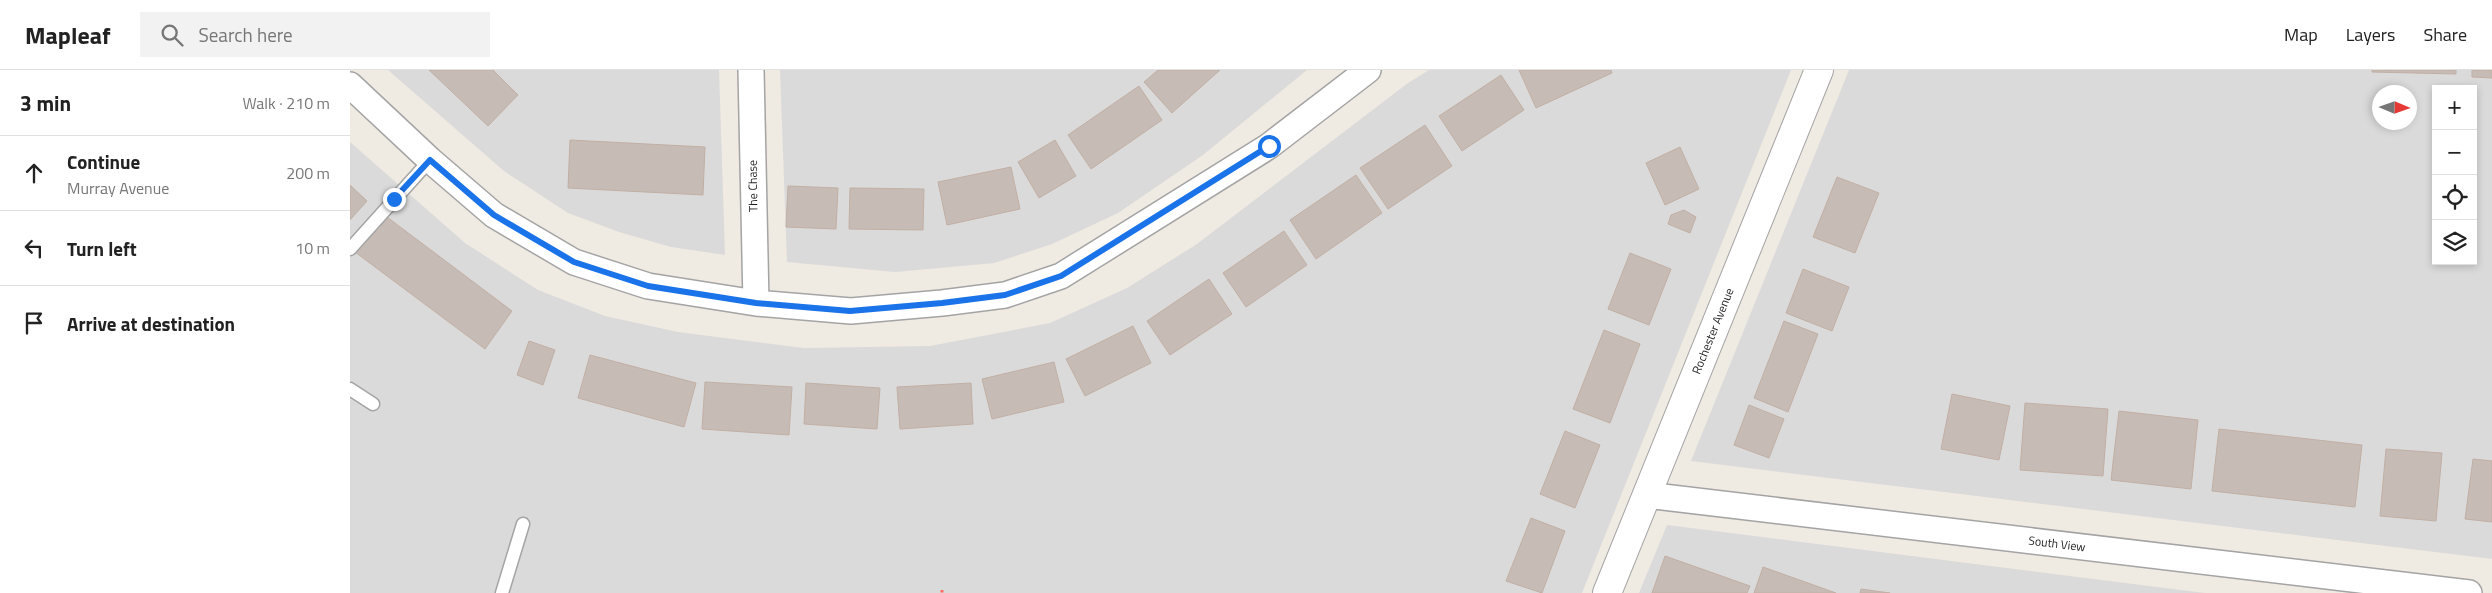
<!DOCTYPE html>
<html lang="en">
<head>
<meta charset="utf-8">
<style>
  :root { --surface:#fff; --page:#f2f2f2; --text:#222; --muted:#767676; --line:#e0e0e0 }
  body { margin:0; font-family:"Titillium Web",sans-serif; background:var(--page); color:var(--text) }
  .controls { position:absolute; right:15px; top:15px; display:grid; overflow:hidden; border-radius:0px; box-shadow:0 2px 8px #0003 }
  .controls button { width:45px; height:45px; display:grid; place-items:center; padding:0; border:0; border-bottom:1px solid var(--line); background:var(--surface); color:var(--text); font:25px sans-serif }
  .compass { position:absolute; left:2022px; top:15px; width:45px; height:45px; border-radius:50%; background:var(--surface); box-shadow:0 2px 8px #0003; rotate:92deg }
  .stop { position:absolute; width:15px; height:15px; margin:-11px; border:4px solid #1a73e8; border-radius:50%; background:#fff }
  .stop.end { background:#1a73e8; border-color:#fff; box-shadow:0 1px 5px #0008 }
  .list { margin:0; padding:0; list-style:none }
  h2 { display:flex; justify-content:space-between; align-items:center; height:65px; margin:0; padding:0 20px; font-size:21px }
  h2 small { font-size:16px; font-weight:400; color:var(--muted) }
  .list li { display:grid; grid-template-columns:32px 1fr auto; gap:15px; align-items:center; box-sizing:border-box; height:75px; padding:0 20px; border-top:1px solid var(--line) }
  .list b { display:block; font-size:19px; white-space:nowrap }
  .list p { margin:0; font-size:16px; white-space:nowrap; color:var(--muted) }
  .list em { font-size:16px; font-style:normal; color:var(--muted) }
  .icon { flex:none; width:28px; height:28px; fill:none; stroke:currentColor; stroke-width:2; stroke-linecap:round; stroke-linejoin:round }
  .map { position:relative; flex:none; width:2142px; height:523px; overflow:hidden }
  header { display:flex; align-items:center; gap:30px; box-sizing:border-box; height:70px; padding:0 25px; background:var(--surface); border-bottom:1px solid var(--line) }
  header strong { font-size:24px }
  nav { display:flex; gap:28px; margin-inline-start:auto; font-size:18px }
  .search { width:350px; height:45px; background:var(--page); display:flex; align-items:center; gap:12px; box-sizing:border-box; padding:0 18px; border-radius:0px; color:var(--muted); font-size:19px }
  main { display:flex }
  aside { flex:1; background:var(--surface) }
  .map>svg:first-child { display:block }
</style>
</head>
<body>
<header>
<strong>Mapleaf</strong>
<div class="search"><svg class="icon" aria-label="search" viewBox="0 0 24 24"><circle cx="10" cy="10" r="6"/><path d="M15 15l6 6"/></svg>Search here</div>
<nav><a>Map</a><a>Layers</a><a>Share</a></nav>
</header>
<main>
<aside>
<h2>3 min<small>Walk · 210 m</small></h2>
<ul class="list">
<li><svg class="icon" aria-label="ahead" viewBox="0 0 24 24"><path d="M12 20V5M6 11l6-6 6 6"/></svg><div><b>Continue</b><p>Murray Avenue</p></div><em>200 m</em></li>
<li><svg class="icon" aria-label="left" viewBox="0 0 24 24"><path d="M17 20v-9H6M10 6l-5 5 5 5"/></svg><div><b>Turn left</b></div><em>10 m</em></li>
<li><svg class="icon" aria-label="arrive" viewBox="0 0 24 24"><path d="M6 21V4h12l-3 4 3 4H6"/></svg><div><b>Arrive at destination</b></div></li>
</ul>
</aside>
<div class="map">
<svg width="2142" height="523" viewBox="0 0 2142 523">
  <rect width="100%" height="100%" fill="#efeae2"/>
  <path fill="#dbdada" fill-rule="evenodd" d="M38,0h331l6,185 -54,-8 -52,-15 -51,-19 -64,-42z
    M430,0h527l-104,85 -85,58 -66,31 -58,19 -99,9 -108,-10z
    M1079,0h362l-209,523h-1232v-451l115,101 73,47 67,26 73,16 126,16 126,-2 120,-23 77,-35 70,-44 211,-161z
    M1499,0h643v489l-801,-98zM2086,19h37v172h-37zM2030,22h30v30h-30z
    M1317,455l538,68h-566z"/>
  <path fill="#c7bcb5" stroke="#c1afa4" d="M79,0h64l25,25 -30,31z
    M808,0h62l-48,43 -28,-31z
    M1169,0h92l1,3 -76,35z
    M2022,0h84v4l-84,-2z
    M2122,0h20v8l-20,-1z
    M1151,5l23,35 -62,41 -23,-35z
    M789,16l23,34 -71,49 -23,-34z
    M1075,55l27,41 -64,43 -28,-41z
    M220,70l135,7 -2,48 -135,-7z
    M705,70l21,36 -37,22 -21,-36z
    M1330,77l19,42 -34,16 -19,-42z
    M661,97l9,42 -73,16 -9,-43z
    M1006,105l26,38 -66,46 -26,-39z
    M1487,107l42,16 -24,60 -42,-16z
    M0,115l17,16 -17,19z
    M438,116l50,2 -2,41 -50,-2z
    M500,118l74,1 -1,41 -74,-1z
    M1334,140l12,7 -6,16 -22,-9 3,-9z
    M33,144l129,97 -27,38 -130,-97z
    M934,161l23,34 -61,42 -23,-34z
    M1280,183l41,16 -22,56 -41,-16z
    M1453,199l46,18 -17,44 -46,-18z
    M859,209l23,35 -62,41 -23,-34z
    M1434,251l34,13 -30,78 -34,-14z
    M783,256l18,37 -66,33 -19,-37z
    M1254,260l36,14 -30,79 -37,-14z
    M179,271l26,9 -12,35 -26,-10z
    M240,285l106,28 -12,44 -106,-29z
    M704,292l10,40 -72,17 -10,-40z
    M355,312l87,5 -3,48 -87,-6z
    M456,313l74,5 -3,41 -73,-5z
    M621,313l2,41 -73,5 -3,-42z
    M1602,324l58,12 -11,54 -58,-11z
    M1675,333l83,6 -5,67 -83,-6z
    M1399,335l35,14 -15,39 -35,-13z
    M1769,341l79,9 -7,69 -80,-9z
    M1869,359l143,16 -7,62 -143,-16z
    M1215,361l35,14 -25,63 -35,-14z
    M2036,379l56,4 -6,68 -56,-5z
    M2123,389l19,2v61l-27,-3z
    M1181,448l34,13 -23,62 -36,-12z
    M1315,486l85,30 -3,7h-95z
    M1413,497l73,26h-82z
    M1511,519l29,4h-30z"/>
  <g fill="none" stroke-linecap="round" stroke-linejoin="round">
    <defs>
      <path id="service" d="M0,179l80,-89
        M0,319l23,15
        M152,523l21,-69"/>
      <path id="minor" d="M401,0l5,233
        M0,15l80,75 64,55 80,47 74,24 108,17 95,8 91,-8 63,-8 56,-19 208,-130 99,-76
        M1296,425l823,98"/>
      <path id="tertiary" d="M1257,523l212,-523"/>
    </defs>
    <use href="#service" stroke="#a4a4a4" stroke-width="15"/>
    <use href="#minor" stroke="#a4a4a4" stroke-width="28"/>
    <use href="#tertiary" stroke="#a4a4a4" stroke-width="30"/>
    <path stroke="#ff6a63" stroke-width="3" stroke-dasharray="2.5 2.5" stroke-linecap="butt" d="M592,520v3"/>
    <use href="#service" stroke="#fff" stroke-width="12"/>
    <use href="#minor" stroke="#fff" stroke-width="25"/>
    <use href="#tertiary" stroke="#fff" stroke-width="28"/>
  </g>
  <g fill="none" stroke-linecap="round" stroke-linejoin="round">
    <path stroke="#1a73e8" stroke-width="6" d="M44,129l36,-39 64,55 80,47 74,24 108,17 94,8 92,-8 63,-8 56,-19 208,-130"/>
  </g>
  <g text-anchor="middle" stroke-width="5" stroke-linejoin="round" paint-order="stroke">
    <g font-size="12" fill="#1d1d1d" stroke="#fff">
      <text transform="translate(403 116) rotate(-91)" y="4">The Chase</text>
      <text transform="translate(1363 261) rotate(-68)" y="4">Rochester Avenue</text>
      <text transform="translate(1707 474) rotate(7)" y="4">South View</text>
    </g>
  </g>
</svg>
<div class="controls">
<button>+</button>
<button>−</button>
<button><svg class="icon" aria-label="locate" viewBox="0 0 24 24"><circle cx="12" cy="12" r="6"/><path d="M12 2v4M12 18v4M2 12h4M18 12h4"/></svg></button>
<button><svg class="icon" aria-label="layers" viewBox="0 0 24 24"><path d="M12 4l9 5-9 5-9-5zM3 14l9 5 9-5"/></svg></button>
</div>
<svg class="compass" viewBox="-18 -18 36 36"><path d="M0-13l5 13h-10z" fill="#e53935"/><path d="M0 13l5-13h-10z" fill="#767676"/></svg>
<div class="stop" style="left:919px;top:76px"></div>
<div class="stop end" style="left:44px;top:129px"></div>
</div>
</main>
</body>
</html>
